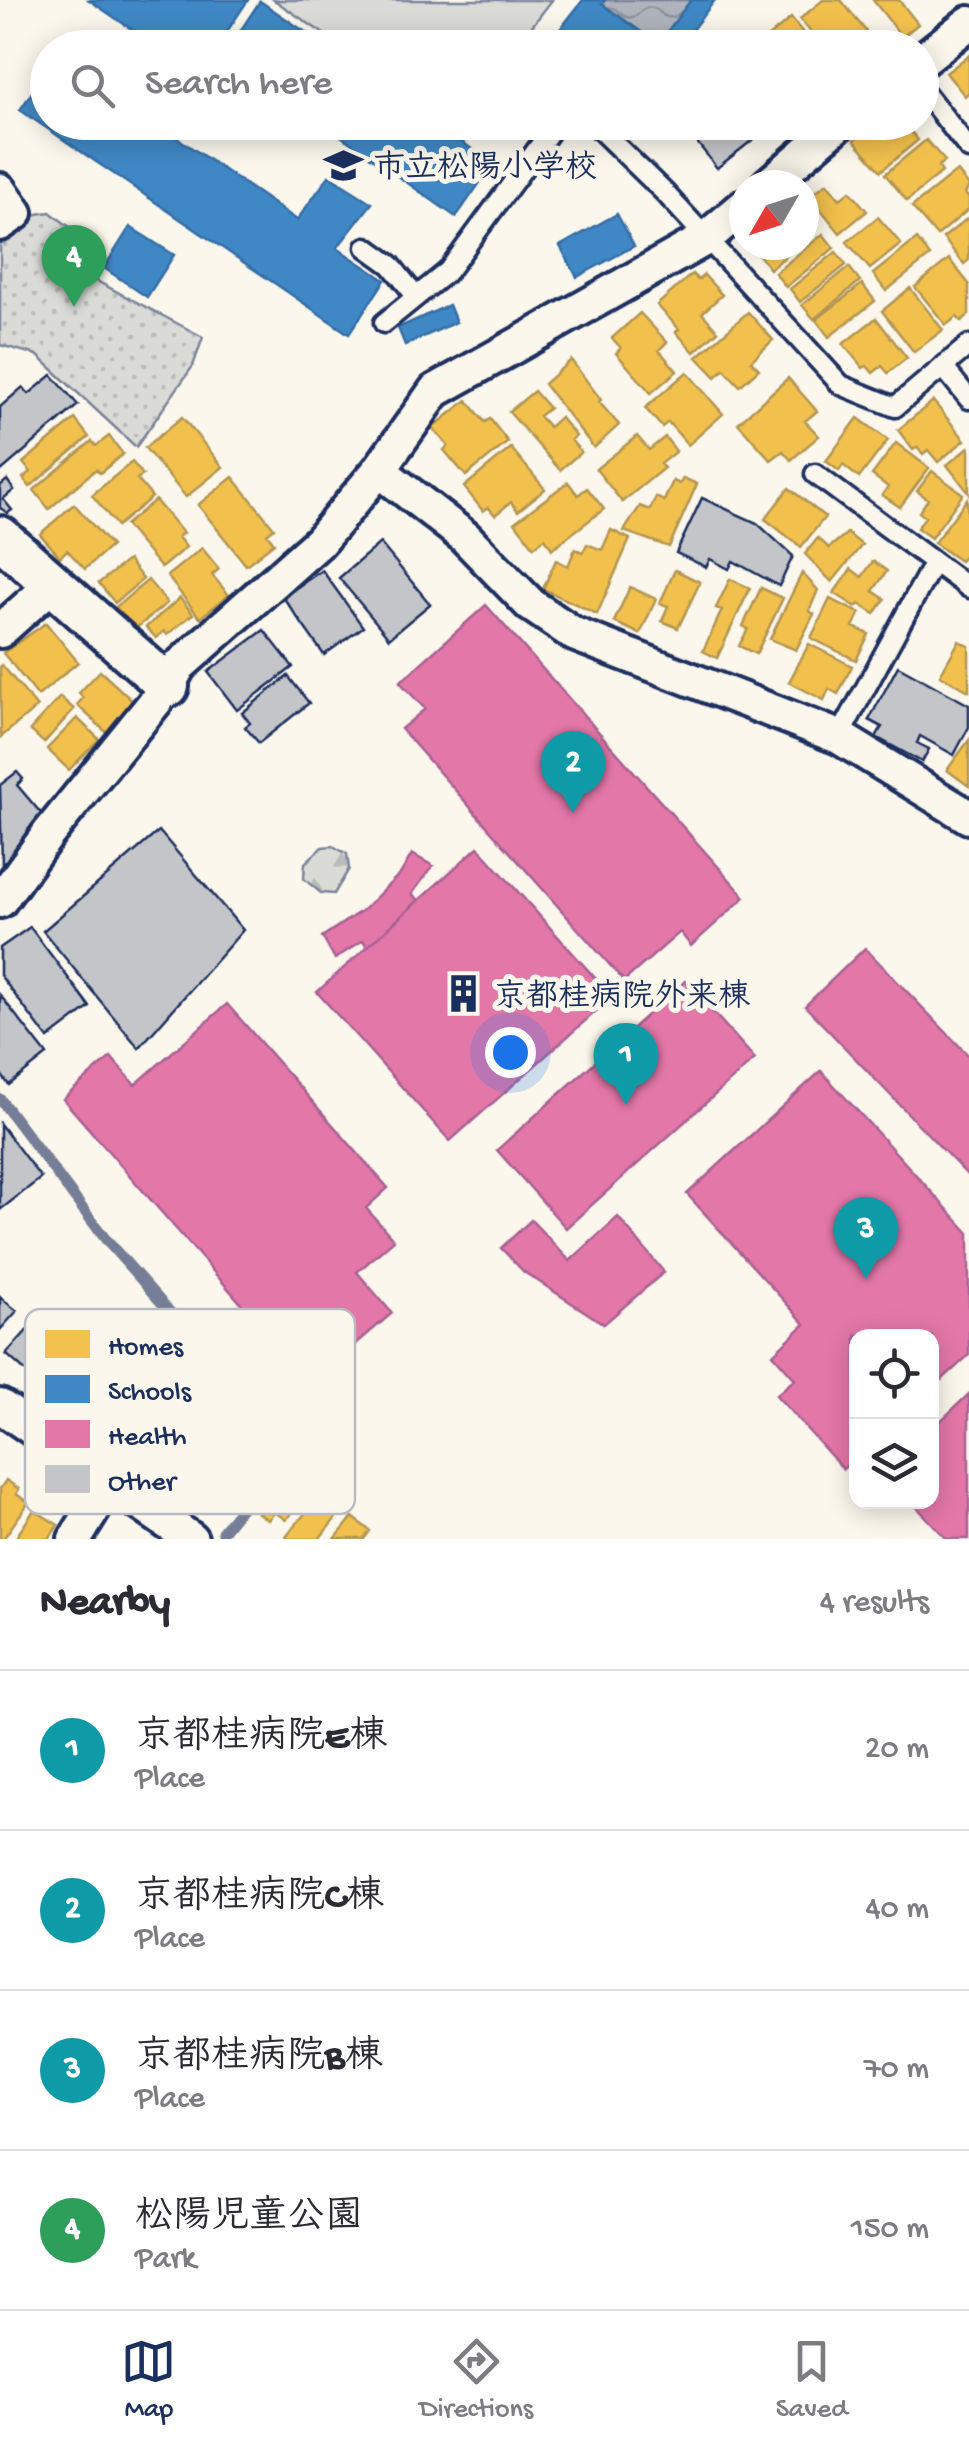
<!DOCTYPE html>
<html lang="en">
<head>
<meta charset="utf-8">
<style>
  :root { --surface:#fff; --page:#f2f2f3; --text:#2b2b33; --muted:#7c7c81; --line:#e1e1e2; --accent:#1b2f5e }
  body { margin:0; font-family:"Gochi Hand","Klee One",sans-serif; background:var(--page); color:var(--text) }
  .controls { position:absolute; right:30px; bottom:30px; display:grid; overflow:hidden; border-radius:20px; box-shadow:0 5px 25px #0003 }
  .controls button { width:90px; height:90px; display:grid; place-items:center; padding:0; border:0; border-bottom:2px solid var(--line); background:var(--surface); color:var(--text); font:50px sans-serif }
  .compass { position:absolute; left:729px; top:170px; width:90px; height:90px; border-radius:50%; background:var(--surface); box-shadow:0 5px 25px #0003; rotate:231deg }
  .you { position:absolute; left:510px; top:1052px; width:35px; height:35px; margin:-25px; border:8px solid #fff; border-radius:50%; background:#1a73e8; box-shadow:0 0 0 15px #1a73e833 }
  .badge { display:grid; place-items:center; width:65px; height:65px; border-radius:50%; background:var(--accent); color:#fff; font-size:32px; font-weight:700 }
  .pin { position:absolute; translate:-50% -82px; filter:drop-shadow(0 2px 5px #0008) }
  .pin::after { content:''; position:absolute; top:52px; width:35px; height:30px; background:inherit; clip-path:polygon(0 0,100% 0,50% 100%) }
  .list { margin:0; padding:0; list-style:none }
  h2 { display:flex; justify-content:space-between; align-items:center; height:130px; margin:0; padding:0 40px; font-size:42px }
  h2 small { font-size:32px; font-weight:400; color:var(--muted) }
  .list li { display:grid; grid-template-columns:65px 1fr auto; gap:30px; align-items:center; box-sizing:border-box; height:160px; padding:0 40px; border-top:2px solid var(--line) }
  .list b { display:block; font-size:38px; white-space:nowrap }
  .list p { margin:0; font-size:32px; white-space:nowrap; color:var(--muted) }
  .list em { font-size:32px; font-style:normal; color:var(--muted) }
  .icon { flex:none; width:55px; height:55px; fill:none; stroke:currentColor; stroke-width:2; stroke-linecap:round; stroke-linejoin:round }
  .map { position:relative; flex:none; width:969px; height:1539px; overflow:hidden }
  .search { position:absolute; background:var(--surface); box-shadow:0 5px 25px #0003; left:30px; right:30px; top:30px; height:110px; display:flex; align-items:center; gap:25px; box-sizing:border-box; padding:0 35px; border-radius:55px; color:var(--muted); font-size:38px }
  .sheet { height:770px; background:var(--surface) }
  nav { display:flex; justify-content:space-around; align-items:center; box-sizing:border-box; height:140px; border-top:2px solid var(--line); background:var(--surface); font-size:28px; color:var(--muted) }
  nav a { display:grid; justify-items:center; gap:5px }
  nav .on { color:var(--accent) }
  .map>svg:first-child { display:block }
</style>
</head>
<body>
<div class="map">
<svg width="969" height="1539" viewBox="0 0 969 1539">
  <defs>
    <pattern id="forest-firs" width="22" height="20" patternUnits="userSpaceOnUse" patternTransform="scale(2.5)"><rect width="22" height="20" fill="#dadad7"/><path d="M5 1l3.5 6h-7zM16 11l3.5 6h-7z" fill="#babbbb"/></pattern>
    <pattern id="park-dots" width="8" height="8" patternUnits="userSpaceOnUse" patternTransform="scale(2.5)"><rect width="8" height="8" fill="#dadad7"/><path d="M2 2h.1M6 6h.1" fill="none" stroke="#babbbb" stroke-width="1.8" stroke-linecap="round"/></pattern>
    <pattern id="water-waves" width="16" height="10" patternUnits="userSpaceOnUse" patternTransform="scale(2.5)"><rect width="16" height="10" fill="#afb3bb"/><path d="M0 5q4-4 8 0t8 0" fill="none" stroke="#8e929b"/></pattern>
  </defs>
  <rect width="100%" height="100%" fill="#fbf7ec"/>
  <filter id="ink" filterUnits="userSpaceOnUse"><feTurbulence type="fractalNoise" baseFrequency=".01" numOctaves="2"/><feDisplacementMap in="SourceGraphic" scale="20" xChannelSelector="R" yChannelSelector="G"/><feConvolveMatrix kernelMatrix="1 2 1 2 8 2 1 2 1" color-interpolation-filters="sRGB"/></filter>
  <g filter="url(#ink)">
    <path fill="url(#forest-firs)" stroke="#7a849a" stroke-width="2.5" d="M333,846l14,8 2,15 -15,25 -13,-1 -17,-14 1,-16 17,-16z"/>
    <path fill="url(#park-dots)" stroke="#7a849a" stroke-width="2.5" d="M50,212l50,38 -7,29 110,58 -10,29 -57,81 -99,-92 -37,-10v-106l31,-24z"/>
    <path fill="#dadad7" stroke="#7a849a" stroke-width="2.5" d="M274,0h278l-36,47h-173z"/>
    <path fill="url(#water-waves)" stroke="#747e96" stroke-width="2.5" d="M605,0h86l-33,44 -56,-40z"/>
    <path fill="#f2c14e" stroke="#b29553" stroke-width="2.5" d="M823,0h18l31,39 -4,4 4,5h-48l-24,-29z
      M873,0h26l19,24 -16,13z
      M791,18l24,30h-41l-7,-10z
      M969,55v37l-4,4 -19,-23z
      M876,122h8l13,15 11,-9 10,12 -37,31 -27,-31z
      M926,140l19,21 -7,5 4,6 -35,29 -22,-27z
      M957,171l12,15 -4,8 4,4v11l-32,27 -25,-29z
      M827,183l13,16 10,-8 17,20 -27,22 -30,-37z
      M878,217l23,27 -31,25 -23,-27z
      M969,217v43l-5,4 -21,-26z
      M823,234l11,14 -48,39 -11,-14z
      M917,239l13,17 -44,35 -13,-17z
      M751,245h36l5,6 -22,18z
      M836,252l10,13 -46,37 -10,-13z
      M949,259l20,25v31l-8,6 -4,-4 -11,8 -31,-38z
      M849,267l11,14 -46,38 -12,-14z
      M692,274l6,6 6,-5 18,20 -20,18 16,18 -24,21 -18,-20 3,-3 -22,-24z
      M862,284l13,17 -46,36 -13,-17z
      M910,288l33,42 -29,22 -32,-41z
      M748,312l25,28 -22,21 8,8 -19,17 -16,-17 -8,8 -19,-20z
      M640,313l27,29 -8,8 18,21 -26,22 -35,-40 5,-5 -9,-10z
      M876,318l31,40 -19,15 -6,-7 -9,7 -6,-7 -4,2 -20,-24z
      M571,360l30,40 -2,2 20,23 -25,23 -50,-64z
      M687,372l36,42 -35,31 -20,-23 -6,5 -17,-19z
      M788,378l29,33 -12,10 14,15 -28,24 -8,-9 -12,9 -33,-37z
      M534,391l15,17 -10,8 10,11 11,-10 16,19 -5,4 10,12 -21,18 -51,-58z
      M467,400l18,22 5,-3 18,23 -42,34 -22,-26 4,-4 -16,-18z
      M933,401l32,39 -27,22 -10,-12 -5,4 -6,-7 -4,3 -15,-20z
      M182,417l41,50 -37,30 -41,-49z
      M858,418l30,22 -29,38 -16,-13 -4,6 -13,-10z
      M75,419l14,18 -59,50 -7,-9 8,-6 -8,-9z
      M109,436l14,18 -23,19 -4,-4 -47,40 -15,-19 58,-49 4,5z
      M637,436l12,14 16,-13 11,14 -16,13 4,4 -42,34 -26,-33z
      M896,443l33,25 -29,39 -18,-12 6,-8 -16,-12z
      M969,447v46l-22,-28z
      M511,448l34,41 -27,22 -7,-9 -16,13 -7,-8 -5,4 -19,-24z
      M132,462l11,13 -6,4 15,18 -35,29 -25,-31z
      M932,471l31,23 -32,44 -14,-10 8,-11 -6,-5 9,-13 -11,-8z
      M233,477l41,51 -7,6 7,9 -28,22 -48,-60z
      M683,478l14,6 -28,63 -45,-16 16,-25 10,4 6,-13 8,4 9,-20 7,3z
      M568,482l10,13 9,-7 17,21 -52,40 -7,-11 -11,9 -19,-25z
      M789,488l36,29 -24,30 -36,-28z
      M967,499l2,52 -9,10 -26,-18z
      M155,500l28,33 -5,4 8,10 -25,21 -36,-43z
      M74,504l37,42 -26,23 -18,-19 -7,7 -20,-23z
      M611,530l19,9 -33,75 -54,-25 13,-29 12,6 7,-17 8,3 4,-8 15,6z
      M847,533l15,12 -30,37 -27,-28 13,-16 11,10z
      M202,548l17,21 -7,6 17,20 -29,23 -33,-42z
      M128,560l15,19 -28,24 -16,-20z
      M873,561l14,10 -14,20 12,8 -10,15 -16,-10 -3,3 -22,-14 17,-24 11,8z
      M675,570l25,12 -22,46 -16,-7 6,-15 -8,-3z
      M802,573l16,17 -9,21 5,3 -18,36 -26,-11z
      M730,579l20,9 -33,70 -14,-7 19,-41 -6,-2z
      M148,580l19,23 -33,27 -18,-23z
      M630,587l26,12 -16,35 -26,-12z
      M761,588l22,10 -27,56 -17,-8 9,-17 -5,-3z
      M180,598l13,16 -26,21 -3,-4 -8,7 -10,-11z
      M830,599l30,14 -7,14 16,7 -13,26 -45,-22z
      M46,623l32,39 -40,34 -35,-43z
      M959,641l10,5v45l-29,-16z
      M809,644l43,22 -14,28 -9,-5 -5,11 -35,-18z
      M2,665l35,42 -36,30 -1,-70z
      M100,671l35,32 -28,30 -30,-28 6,-7 -4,-5z
      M60,697l14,12 -30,34 -14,-13z
      M77,718l22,21 -30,31 -22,-21z
      M969,740v46l-22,-16z
      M294,1468l20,16 -28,36 -11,-8 -7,8 -10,-7z
      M6,1480l13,9 -3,5 13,8 -26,37 -3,-2v-48z
      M323,1491l21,17 -25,31h-30l-3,-2z
      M34,1510l24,15 -9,14h-34z
      M353,1517l17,14 -6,8h-29z"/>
    <path fill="#3f88c5" stroke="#346da6" stroke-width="2.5" d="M89,0h159l-32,48h-57z
      M583,0h22l-3,4 56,40 33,-44h24l-37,48h-121l-7,-6z
      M260,1l44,30 24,17h-99z
      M48,69v53h106l143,98 32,-44 43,27 -35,45 48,32 -36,54 -329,-224z
      M321,122h113l59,42 -37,53z
      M617,214l17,32 -57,31 -17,-31z
      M130,227l44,28 -27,42 -43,-29z
      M449,305l7,17 -51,23 -7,-17z"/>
    <path fill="#e377a8" stroke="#a76192" stroke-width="2.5" d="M486,605l259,292 -54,49 -11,-14 -56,49 -223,-252 24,-20 -25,-27z
      M478,847l134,150 -162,144 -133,-149z
      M412,854l21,12 -21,28 7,6 -52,47 -4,-7 -28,19 -13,-22 42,-28 37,-36z
      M865,948l104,108v121l-164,-171z
      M685,981l70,78 -189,169 -69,-78z
      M227,1004l161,184 -22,20 28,32 -37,32 35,41 -101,87 -58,-67 19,-17 -189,-217 48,-42 24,28z
      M821,1071l148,162v122l-37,34v-53h-76v121l-13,12 -67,-74 19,-16 -22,-25 32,-30 -118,-130z
      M618,1217l46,55 -60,52 -80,-52 -23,-24 30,-28 39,41z
      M969,1394v145h-22l-35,-37h20v-73z"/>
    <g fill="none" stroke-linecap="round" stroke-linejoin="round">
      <path stroke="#747e96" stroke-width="11" d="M0,1099l107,142 176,199 -4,20 -57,72"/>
    </g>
    <path fill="#c3c5c9" stroke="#1b2f5e" stroke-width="2.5" d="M757,122l7,9 -47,37 -35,-45z
      M52,375l26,30 -78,67v-65l23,-20 6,7z
      M7,480l7,10 -11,9 9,11 -4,3 -8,-5v-22z
      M702,498l55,25 36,33 -14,30 -46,-25 -4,8 -19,-10 -4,8 -30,-14z
      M380,543l50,61 -41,34 -50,-60z
      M322,570l41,57 -39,28 -41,-58z
      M264,630l29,37 -56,43 -29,-38z
      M898,666l71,39v22l-15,28 -34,-19 -3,7 12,6 -7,13 -46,-25 6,-10 -13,-7z
      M288,676l21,27 -50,40 -14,-16 5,-4 -8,-10z
      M17,772l6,7 -6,6 28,33 -43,47 -2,-80z
      M159,831l84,99 -104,118 -96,-117z
      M30,927l60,80 -42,32 -48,-64v-27z
      M0,995l47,60 -38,30 -9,-12z
      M0,1124l41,54 -41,32z
      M0,1297l17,14 -17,19z
      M41,1315l27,23 -35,40 -27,-24z"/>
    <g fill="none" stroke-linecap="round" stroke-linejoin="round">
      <defs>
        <path id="service" d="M922,89l47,60
          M592,122l73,71 176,192 54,22 74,-62
          M366,247l25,18 24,30
          M384,323l64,-52 109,-149
          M944,368l25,31
          M815,474l154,114
          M839,737l95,-175"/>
        <path id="minor" d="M922,60l47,-37
          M768,185l73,-63
          M0,190l16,23 -16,11
          M379,470l86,67 66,68 43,29 265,103 130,80
          M0,631l53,-47
          M0,901l49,-68 119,-147 11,-20 140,-124 60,-72 56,-79 270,-152 39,-33
          M0,1406l191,133
          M75,1539l34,-55"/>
        <path id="tertiary" d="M0,537l168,149"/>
      </defs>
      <use href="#service" stroke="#1b2f5e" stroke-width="25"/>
      <use href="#minor" stroke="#1b2f5e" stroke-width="40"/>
      <use href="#tertiary" stroke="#1b2f5e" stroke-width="48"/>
      <use href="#service" stroke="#fbf7ec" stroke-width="18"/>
      <use href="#minor" stroke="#fbf7ec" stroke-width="32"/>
      <use href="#tertiary" stroke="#fbf7ec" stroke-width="40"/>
    </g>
  </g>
  <defs>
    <symbol id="school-bare" viewBox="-9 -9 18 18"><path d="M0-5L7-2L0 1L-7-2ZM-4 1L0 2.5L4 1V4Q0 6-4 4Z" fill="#1b2f5e" stroke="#fbf7ec" stroke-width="2.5" paint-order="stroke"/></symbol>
    <symbol id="building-bare" viewBox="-9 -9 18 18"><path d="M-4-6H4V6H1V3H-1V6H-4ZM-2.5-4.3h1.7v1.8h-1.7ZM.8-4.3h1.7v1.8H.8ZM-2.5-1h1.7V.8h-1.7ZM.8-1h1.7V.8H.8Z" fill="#1b2f5e" stroke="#fbf7ec" stroke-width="2.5" paint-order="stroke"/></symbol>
  </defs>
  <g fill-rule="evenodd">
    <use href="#school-bare" x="316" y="138" width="55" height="55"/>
    <use href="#building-bare" x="436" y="966" width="55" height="55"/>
  </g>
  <g text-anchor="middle" stroke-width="10" stroke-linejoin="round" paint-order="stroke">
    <g font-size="32" font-weight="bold" fill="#1b2f5e" stroke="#fbf7ec" text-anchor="start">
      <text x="373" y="176">市立松陽小学校</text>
      <text x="494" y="1005">京都桂病院外来棟</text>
    </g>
  </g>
  <rect x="25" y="1309" width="330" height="205" rx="15" fill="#fbf7ec" stroke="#b8bbc1" stroke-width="2.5"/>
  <rect x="45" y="1330" width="45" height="28" fill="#f2c14e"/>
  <rect x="45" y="1375" width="45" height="28" fill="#3f88c5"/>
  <rect x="45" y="1420" width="45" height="28" fill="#e377a8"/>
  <rect x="45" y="1465" width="45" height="28" fill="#c3c5c9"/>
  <g font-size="28" fill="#1b2f5e">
    <text x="108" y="1354">Homes</text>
    <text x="108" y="1399">Schools</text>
    <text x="108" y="1444">Health</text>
    <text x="108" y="1489">Other</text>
  </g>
</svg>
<div class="controls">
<button><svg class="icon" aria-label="locate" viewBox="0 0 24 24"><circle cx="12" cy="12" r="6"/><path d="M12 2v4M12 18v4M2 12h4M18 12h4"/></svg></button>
<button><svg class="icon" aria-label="layers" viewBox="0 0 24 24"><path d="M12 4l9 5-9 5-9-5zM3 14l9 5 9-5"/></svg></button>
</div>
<svg class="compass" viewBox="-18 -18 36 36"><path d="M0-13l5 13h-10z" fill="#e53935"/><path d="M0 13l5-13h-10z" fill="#7c7c81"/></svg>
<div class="you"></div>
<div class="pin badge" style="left:626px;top:1105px;background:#0f9aa8">1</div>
<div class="pin badge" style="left:573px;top:813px;background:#0f9aa8">2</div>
<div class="pin badge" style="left:866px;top:1279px;background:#0f9aa8">3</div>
<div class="pin badge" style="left:74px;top:307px;background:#2e9e5b">4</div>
<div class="search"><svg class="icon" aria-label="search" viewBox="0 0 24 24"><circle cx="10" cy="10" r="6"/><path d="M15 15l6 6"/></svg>Search here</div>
</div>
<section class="sheet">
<h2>Nearby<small>4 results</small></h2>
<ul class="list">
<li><span class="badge" style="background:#0f9aa8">1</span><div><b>京都桂病院E棟</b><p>Place</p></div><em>20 m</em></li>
<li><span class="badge" style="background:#0f9aa8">2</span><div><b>京都桂病院C棟</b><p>Place</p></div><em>40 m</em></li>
<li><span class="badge" style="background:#0f9aa8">3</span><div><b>京都桂病院B棟</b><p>Place</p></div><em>70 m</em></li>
<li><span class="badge" style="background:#2e9e5b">4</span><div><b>松陽児童公園</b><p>Park</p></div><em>150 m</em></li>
</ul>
</section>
<nav>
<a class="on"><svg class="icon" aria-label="map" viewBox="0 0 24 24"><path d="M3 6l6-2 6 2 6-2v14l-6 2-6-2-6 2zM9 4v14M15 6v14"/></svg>Map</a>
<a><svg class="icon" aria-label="directions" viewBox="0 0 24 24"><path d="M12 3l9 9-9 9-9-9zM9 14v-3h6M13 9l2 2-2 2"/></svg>Directions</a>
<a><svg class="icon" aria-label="saved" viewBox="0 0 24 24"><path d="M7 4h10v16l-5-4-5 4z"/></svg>Saved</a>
</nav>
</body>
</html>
